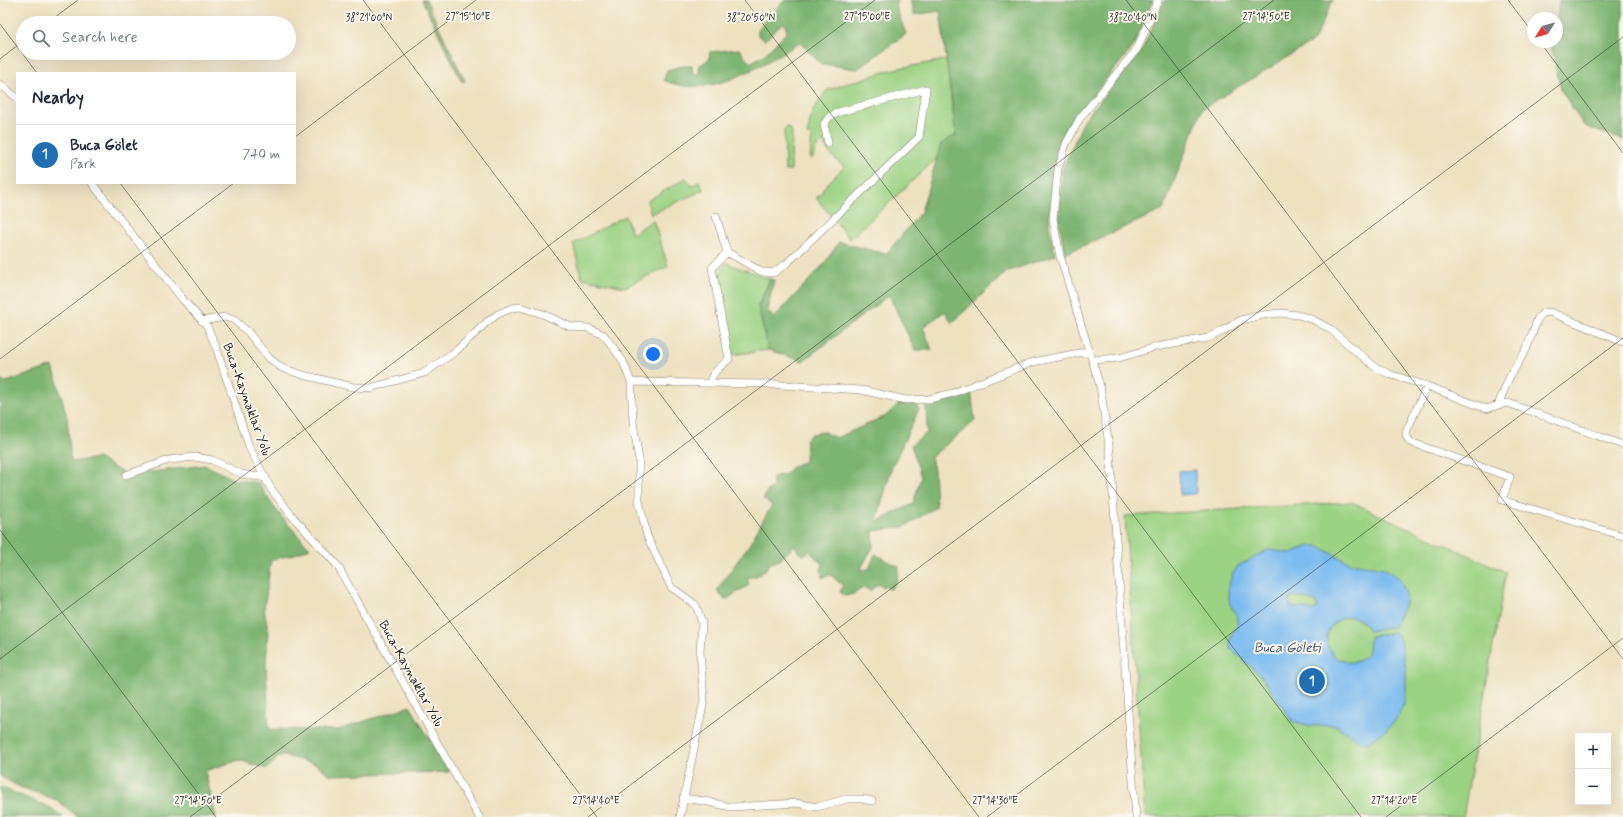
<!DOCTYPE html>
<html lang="en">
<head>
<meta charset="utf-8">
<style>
  :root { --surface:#fff; --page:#f6f6f7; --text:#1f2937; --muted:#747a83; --line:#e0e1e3; --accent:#1f6fb2 }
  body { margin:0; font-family:Mynerve,sans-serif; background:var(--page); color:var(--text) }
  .controls { position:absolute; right:12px; bottom:12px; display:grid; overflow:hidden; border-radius:0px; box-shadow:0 4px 16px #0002 }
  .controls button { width:36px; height:36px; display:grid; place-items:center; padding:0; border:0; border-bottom:1px solid var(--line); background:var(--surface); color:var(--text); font:20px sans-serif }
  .compass { position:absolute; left:1527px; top:12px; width:36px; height:36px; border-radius:50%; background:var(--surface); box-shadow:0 4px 16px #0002; rotate:233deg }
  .you { position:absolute; left:653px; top:354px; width:14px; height:14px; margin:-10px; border:3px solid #fff; border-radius:50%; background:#1a73e8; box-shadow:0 0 0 6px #1a73e833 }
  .badge { display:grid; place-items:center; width:26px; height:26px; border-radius:50%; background:var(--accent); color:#fff; font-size:13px; font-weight:700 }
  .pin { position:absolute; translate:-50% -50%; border:2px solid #fff; box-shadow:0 1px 4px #0006 }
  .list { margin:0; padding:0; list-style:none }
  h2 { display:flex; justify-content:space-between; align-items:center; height:52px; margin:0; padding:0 16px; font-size:17px }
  h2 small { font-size:13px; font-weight:400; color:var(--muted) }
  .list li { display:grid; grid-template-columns:26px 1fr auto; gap:12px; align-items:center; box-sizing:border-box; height:60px; padding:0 16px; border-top:1px solid var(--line) }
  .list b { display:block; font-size:15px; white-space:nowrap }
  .list p { margin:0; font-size:13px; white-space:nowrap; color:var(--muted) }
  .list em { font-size:13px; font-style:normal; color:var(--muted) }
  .icon { flex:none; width:22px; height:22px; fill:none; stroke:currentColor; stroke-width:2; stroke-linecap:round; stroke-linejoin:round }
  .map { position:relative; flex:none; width:1623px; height:817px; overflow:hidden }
  .search { position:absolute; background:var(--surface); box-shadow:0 4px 16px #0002; left:16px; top:16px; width:280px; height:44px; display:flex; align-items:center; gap:10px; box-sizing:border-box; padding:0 14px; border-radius:22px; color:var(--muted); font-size:15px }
  .panel { position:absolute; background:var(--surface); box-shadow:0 4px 16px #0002; left:16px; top:72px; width:280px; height:112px; border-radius:0px }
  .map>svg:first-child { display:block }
</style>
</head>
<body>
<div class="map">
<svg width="1623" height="817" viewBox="0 0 1623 817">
  <rect width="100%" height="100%" fill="#fbf7ec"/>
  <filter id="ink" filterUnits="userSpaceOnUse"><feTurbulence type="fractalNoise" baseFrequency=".025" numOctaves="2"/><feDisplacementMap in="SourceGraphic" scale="8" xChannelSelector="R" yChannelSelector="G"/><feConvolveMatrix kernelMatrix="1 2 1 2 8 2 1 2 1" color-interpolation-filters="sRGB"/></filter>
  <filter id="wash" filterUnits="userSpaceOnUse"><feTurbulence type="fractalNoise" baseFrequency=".012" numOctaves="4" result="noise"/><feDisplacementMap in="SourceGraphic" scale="16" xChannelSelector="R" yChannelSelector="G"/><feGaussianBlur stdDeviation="0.9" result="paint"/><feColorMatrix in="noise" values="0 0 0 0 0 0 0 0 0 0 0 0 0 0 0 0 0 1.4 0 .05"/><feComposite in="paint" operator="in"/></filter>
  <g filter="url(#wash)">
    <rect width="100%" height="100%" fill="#ede1c0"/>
    <path fill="#9cd283" stroke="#5c7750" d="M946,60l10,75 -15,9 -4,14 -87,81 -34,-41 6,-5 1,-5 21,-21c-7,-7 -19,-16 -20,-26l-9,8 -2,9h-3l2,-23h-5l5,-23 15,-22 67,-21z
      M788,127l4,4 -1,39 -6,1 -1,-42z
      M686,178l6,8 7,-5 4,9 -52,24 -4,-13z
      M625,216l7,18 21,-14 15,46 -43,21 -43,-9 -9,-34z
      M726,263l44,16 -12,27 10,44 -37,5 -12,-81z
      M1351,502l155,70 -43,245h-318l-20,-301z"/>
    <path fill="#7db471" stroke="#4c6846" d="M422,0h4l39,81 -3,1z
      M785,0h113l-3,5 11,29 -49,35 -36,-5 -21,-21c-38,21 -91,59 -136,37l3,-10 15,-4h10l1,8h6v-8l10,-7 1,-7 29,-3 11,14 14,-8 23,-23 -3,-10 -19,18 -7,-4v-7z
      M910,0h243l-20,47 -58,70 -15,29 -9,47 -2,33 6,29 -49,17 -54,51 -7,-12 -22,16 9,23h-17l-26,-55 -86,66 -35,-11 -10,-44 12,-27 4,1 -7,30 7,8 50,-54 15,-22 47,12 35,-42 20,-68 15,-9 -16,-124 -26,4z
      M1165,0h168l-19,41 -112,68 -39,101 -98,44 -6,-33 4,-53 21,-48 57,-68z
      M1559,0h64v140l-39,-14 -23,-36 -11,-48h7v-24z
      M53,366l14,51 4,45 27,-4 28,17 79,-10 30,15 24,3c13,25 32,45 51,65l-15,6 -24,6 -7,49 4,20 -2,38 3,62 69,1 72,-24 39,66 -119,3 -14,-11 -35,-9 -14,14 -28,-9 -34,11 11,46h-138l-21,-17 -37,-13 -20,-11v-395l6,1z
      M971,391l4,30 -44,36 3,13 2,37 -32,20 -31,4v16l-13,23 9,-1 6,-15 24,13 -3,16 -5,6h-3l-2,-4 -4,2 -4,-3 -8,7 -6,-4 -10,7 -9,2 -5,-4 3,-6 -12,-11 -9,3 -1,-9 2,-4 -14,-14 -5,4 -6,-3 -3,-7 -15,15 -11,4c-5,10 -11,12 -22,14l2,7 -24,15 -8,-10 32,-45 23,-40 -9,-6 5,-9 5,-2v-11l13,-3c5,-8 10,-10 19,-12l1,-22 5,-6 13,-2 12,6 50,-22 12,-12h17l4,5 -27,58 -16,55 37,-18 8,-27 -10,-32 16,-12 -1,-29z
      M0,787l51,21 12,9h-63z"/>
    <path fill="#7bbbef" stroke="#4c6c86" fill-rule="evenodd" d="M1195,470l1,24 -16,1 -1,-24z
      M1309,546h9l32,17 34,5 16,11 6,15 -1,10 -11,23 -25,4c-14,-30 -54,-5 -39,19 3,5 7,10 14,11 7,3 17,0 23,-6l3,-19 25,-3c7,7 7,16 9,26 2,7 2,14 2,22 1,32 -12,45 -38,62l-9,-2 -24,-16 -24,1 -19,-5 -30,-44 -31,-28c-2,-10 0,-14 6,-22v-12l-7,-10 -2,-15 4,-15 6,-9 30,-16 22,3zM1294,596l22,6 2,5 -6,4 -8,-3 -13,-1 -2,-7z"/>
  </g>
  <g filter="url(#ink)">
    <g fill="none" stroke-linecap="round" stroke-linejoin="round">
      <defs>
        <path id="minor" d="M0,84l17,14
          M92,183l92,118 23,25 9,21 34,102 21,40 22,28 44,48 142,252
          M727,252l35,20 11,1 13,-9 133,-127 7,-48 -87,23 -10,5 -5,7 4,19
          M202,321l23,-4 9,3 13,11 22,27 13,10 21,7 50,12 17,1 54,-15 32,-22 31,-29 11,-8 14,-6 8,-1 23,7 28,13 17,1 16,7 19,26 8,21 2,40 6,38v41l8,35 24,51 25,18 6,18 -2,29 4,48 -24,117
          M1092,360l27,-2 37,-11 52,-9 15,-7 18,-11 21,-5 18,-2 18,2 14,4 18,10 45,38 14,7 38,12 60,23 11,-4 10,-2 115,42
          M631,382l136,2 94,6 45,10 23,-1 24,-6 80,-31 56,-11
          M711,383c-1,-10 11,-17 18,-24l-17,-91 15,-16 -11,-36
          M1427,386l-20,44 -1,5 4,7 100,35 -8,23 121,36
          M1498,405l11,-27 17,-28 12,-32 5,-5 7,-1 73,30
          M126,475l43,-15 26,-3 17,3 29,14 25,4
          M683,798l21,3 27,6 65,-4 21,4 30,-8h15l10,2
          M1136,817l-4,-49 -22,-316 -10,-66 -40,-130 -7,-37 5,-50 8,-25 14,-26 57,-69 21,-49"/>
      </defs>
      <use href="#minor" stroke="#847e6e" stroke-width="8"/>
      <use href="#minor" stroke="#fff" stroke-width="7"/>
    </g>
  </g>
  <path fill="none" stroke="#1c1c1c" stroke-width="1" stroke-opacity="0.45" d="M363,0l616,817M745,0l616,817M1126,0l497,659M1508,0l25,33M47,23l31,-23M0,24l37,49M1540,42l83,111M0,59l23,-18M295,137l181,-137M120,183l477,634M0,359l234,-176M0,530l216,287M0,659l875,-659M190,817l1084,-817M588,817l1035,-780M987,817l636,-479M1386,817l237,-179"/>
  <g text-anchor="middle" stroke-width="4" stroke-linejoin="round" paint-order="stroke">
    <g font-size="13" fill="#1c1c1c" stroke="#fbf7ec">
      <text transform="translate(248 399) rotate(70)" y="5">Buca-Kaynaklar Yolu</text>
      <text transform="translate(412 673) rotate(61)" y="5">Buca-Kaynaklar Yolu</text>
    </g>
    <g font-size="14" font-style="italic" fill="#425c70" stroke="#fbf7ec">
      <text x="1287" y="652">Buca Göleti</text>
    </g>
  </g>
  <g font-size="10" text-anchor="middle" fill="#1c1c1c" stroke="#fbf7ec" stroke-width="4" stroke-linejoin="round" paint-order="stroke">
    <text x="468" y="20">27°15'10"E</text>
    <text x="867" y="20">27°15'00"E</text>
    <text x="1266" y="20">27°14'50"E</text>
    <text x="369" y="21">38°21'00"N</text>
    <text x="751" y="21">38°20'50"N</text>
    <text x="1133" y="21">38°20'40"N</text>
    <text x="198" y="804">27°14'50"E</text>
    <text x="596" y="804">27°14'40"E</text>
    <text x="995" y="804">27°14'30"E</text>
    <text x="1394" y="804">27°14'20"E</text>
  </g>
</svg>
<div class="controls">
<button>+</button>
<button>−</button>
</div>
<svg class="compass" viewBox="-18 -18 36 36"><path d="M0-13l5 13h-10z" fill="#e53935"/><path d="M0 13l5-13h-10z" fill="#747a83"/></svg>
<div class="you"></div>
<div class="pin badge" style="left:1312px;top:681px">1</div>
<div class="search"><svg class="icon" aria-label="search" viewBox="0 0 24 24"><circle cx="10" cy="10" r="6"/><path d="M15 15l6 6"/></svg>Search here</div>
<section class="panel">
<h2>Nearby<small></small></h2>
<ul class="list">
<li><span class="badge">1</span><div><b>Buca Gölet</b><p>Park</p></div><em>740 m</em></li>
</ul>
</section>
</div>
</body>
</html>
